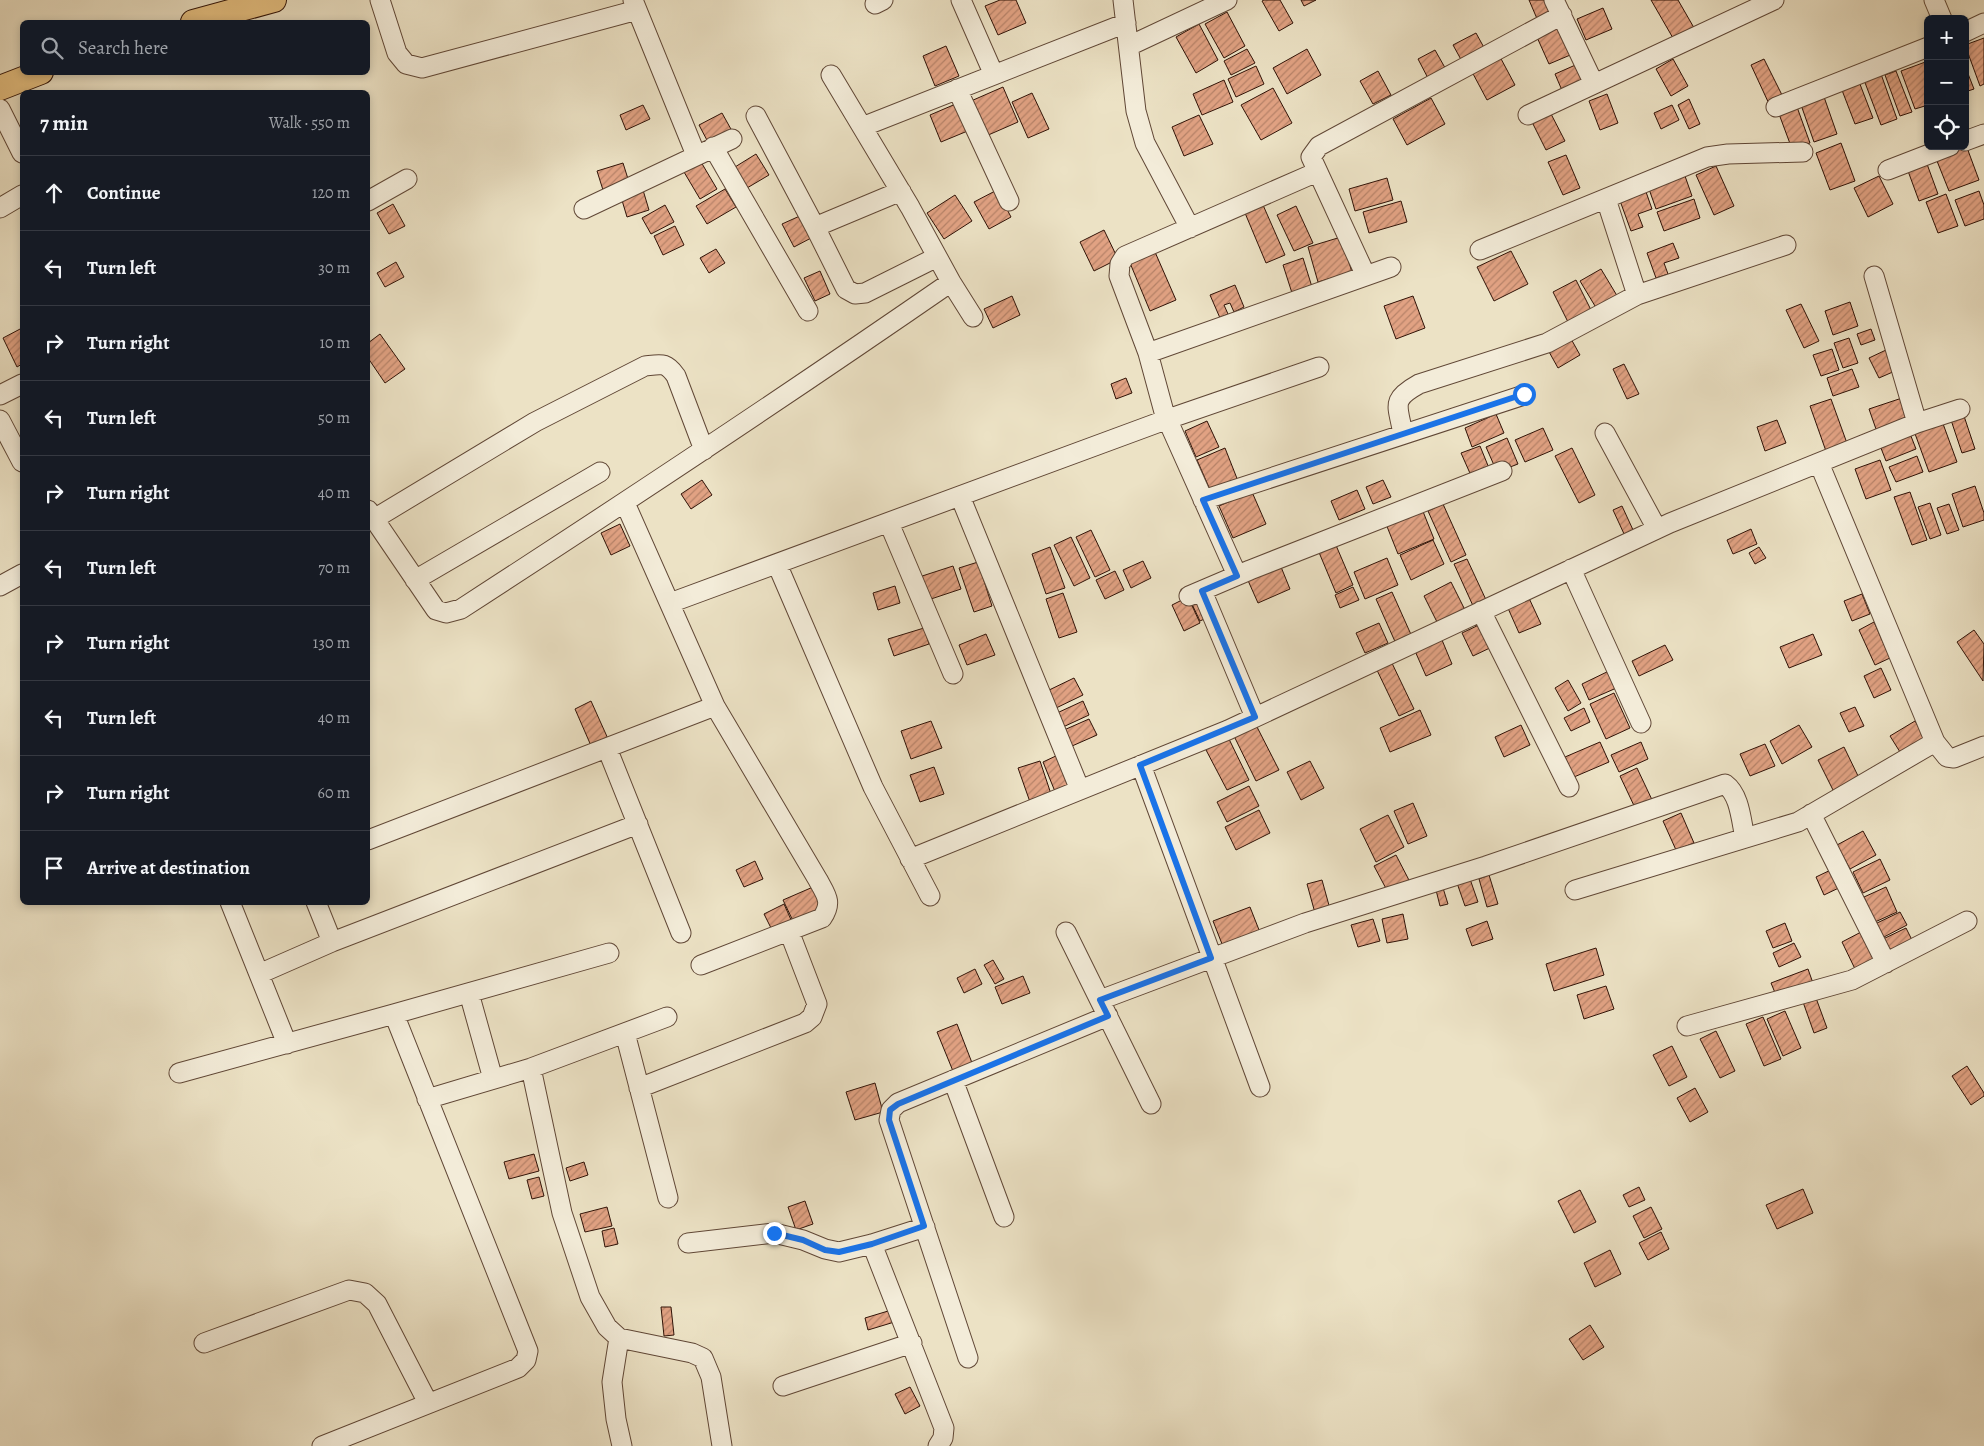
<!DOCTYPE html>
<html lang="en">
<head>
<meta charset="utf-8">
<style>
  :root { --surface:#171b24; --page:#20242c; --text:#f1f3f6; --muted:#9ea1a6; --line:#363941 }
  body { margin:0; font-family:Alegreya,serif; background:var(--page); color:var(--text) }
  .controls { position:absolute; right:15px; top:15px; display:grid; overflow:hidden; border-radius:8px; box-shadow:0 2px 8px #0003 }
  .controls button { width:45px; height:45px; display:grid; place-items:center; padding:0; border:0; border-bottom:1px solid var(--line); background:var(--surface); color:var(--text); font:25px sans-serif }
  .stop { position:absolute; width:15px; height:15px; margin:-11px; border:4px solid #1a73e8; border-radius:50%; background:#fff }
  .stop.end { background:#1a73e8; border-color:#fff; box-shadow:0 1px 5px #0008 }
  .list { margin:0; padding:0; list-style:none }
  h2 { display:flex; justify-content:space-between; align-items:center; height:65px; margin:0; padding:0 20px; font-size:21px }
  h2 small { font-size:16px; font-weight:400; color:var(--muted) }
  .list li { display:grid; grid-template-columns:32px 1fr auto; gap:15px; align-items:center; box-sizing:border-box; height:75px; padding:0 20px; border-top:1px solid var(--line) }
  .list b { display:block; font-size:19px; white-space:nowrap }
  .list em { font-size:16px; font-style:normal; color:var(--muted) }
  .icon { flex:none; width:28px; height:28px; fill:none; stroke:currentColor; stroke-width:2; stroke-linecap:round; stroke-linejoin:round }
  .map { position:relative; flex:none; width:1984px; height:1446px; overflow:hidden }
  .search { position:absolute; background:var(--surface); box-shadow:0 2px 8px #0003; left:20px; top:20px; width:350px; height:55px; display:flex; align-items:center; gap:12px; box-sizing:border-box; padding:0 18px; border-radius:8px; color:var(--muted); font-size:19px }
  .panel { position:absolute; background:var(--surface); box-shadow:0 2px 8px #0003; left:20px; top:90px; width:350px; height:815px; border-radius:8px }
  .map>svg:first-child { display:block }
</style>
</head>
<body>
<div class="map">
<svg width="1984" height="1446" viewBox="0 0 1984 1446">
  <defs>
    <pattern id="building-hatch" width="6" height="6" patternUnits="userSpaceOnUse" patternTransform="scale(1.25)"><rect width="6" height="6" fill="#e1a283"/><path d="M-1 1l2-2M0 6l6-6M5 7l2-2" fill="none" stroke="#b78369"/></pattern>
  </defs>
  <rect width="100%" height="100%" fill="#ece2c5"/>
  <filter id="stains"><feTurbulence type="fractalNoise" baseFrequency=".004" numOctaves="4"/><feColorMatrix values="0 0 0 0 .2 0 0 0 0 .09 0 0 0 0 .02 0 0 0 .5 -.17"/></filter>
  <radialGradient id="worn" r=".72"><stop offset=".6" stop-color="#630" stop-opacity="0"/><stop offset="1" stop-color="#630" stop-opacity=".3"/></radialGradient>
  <path fill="url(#building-hatch)" stroke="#311307" d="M1000,0h16l10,23 -28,12 -13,-29z
    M1264,0h16l13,23 -14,8 -17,-30z
    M1301,0h15l-12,6z
    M1529,0h15l7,15 -13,6z
    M1651,0h27l19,33 -20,12z
    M1603,8l9,21 -26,11 -9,-21z
    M1227,12l18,34 -21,12 -19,-34z
    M1199,24l19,36 -22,13 -20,-36z
    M1563,24l12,29 -26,11 -13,-29z
    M1476,33l11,20 -23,12 -11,-20z
    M1984,38v46l-4,2 -15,-41z
    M946,46l13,30 -24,10 -12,-30z
    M1247,49l8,14 -24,12 -7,-14z
    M1307,49l14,26 -34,19 -14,-26z
    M1435,50l13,23 -18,9 -12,-23z
    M1499,55l16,30 -28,15 -16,-30z
    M1673,59l15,27 -17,10 -15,-27z
    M1764,59l20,40 -14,7 -19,-41z
    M1928,61v44l-13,4 -14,-38z
    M1580,63l9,21 -25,11 -9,-21z
    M1256,66l8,18 -28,13 -8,-18z
    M1965,66l9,23 -9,3z
    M1378,71l13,24 -18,9 -13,-23z
    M1896,71l16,41 -12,4 -15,-41z
    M1881,74l16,45 -16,6 -17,-45z
    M1858,79l15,39 -18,6 -15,-39z
    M1224,80l9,22 -31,13 -9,-21z
    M1003,87l15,35 -32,14 -15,-35z
    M1273,88l19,35 -31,17 -20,-35z
    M1032,93l17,36 -21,9 -16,-36z
    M1607,94l11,29 -18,7 -11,-29z
    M1823,94l14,40 -23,8 -14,-40z
    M1431,98l14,26 -38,21 -14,-26z
    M1689,99l11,25 -11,5 -11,-24z
    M958,103l12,27 -29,12 -11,-27z
    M643,105l7,14 -24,11 -6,-15z
    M1672,105l7,15 -18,9 -7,-16z
    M1797,107l13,36 -18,6 -13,-35z
    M1550,112l15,29 -19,9 -14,-28z
    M722,113l10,18 -23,13 -10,-19z
    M1199,115l14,29 -29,12 -12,-29z
    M1841,143l14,38 -25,9 -14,-37z
    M1966,145l13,35 -30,11 -14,-35z
    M756,154l13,21 -22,13 -12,-21z
    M1566,155l14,33 -17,7 -15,-33z
    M701,162l16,27 -17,10 -16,-27z
    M623,163l6,19 -26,8 -6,-19z
    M1927,164l11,30 -19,7 -11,-30z
    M1716,166l18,40 -20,9 -18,-40z
    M1685,176l7,20 -36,13 -7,-20z
    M1879,176l14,28 -25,13 -14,-29z
    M1387,178l6,22 -38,11 -6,-22z
    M725,189l11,18 -29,17 -11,-18z
    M1645,189l7,20 -14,5 5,13 -12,4 -12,-33z
    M643,190l6,20 -22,7 -6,-20z
    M997,190l14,27 -22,12 -15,-27z
    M1979,191l5,14v14l-19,7 -10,-26z
    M1946,194l12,32 -20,7 -12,-31z
    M955,195l17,26 -28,18 -17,-26z
    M1694,199l6,19 -36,13 -7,-19z
    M1401,201l6,21 -38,11 -6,-21z
    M393,204l12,22 -16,8 -12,-21z
    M665,205l9,17 -23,12 -9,-16z
    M1263,205l22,50 -19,8 -21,-50z
    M1296,206l17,37 -19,8 -17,-36z
    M802,215l11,22 -19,10 -12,-23z
    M675,226l9,19 -21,10 -9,-19z
    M1104,230l14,29 -24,12 -14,-29z
    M1341,237l11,35 -34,10 -10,-35z
    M1673,243l6,15 -15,5 4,11 -12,4 -9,-25z
    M716,249l9,14 -16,10 -9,-15z
    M1511,251l17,33 -34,17 -17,-34z
    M1155,252l21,48 -26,11 -20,-48z
    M1303,258l9,29 -20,6 -9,-28z
    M396,262l8,15 -19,10 -8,-14z
    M1601,269l18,30 -21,12 -18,-30z
    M820,271l10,23 -15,7 -11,-23z
    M1576,280l17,34 -23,12 -17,-34z
    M1235,285l9,22 -10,5 -4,-9 -6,2 4,9 -8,4 -10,-23z
    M1012,296l8,19 -27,13 -9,-19z
    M1413,296l12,32 -29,11 -12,-33z
    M1850,302l8,24 -25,9 -8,-24z
    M1801,304l18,37 -15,7 -18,-38z
    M22,328v36l-5,3 -14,-29z
    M1871,329l4,11 -14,5 -4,-11z
    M380,334l25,35 -20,14 -17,-25v-15z
    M1570,337l10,18 -22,13 -10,-18z
    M1849,338l9,25 -15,5 -9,-25z
    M1832,349l7,21 -18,6 -8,-21z
    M1886,350l9,21 -16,7 -10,-20z
    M1624,364l15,30 -12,5 -14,-30z
    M1852,369l7,18 -26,9 -6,-18z
    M1126,378l6,15 -16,6 -5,-15z
    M1902,398l8,23 -33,11 -8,-23z
    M1831,399l17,47 -21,8 -17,-48z
    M1496,414l8,19 -32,14 -7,-19z
    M1964,416l11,33 -13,4 -11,-33z
    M1777,420l9,23 -21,8 -8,-24z
    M1207,421l12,26 -23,10 -11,-26z
    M1942,421l15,41 -28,10 -15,-41z
    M1543,428l10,22 -28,12 -10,-22z
    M1909,431l7,18 -30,12 -7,-18z
    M1507,438l11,26 -21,8 -11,-25z
    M1480,446l11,27 -18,7 -12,-27z
    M1225,448l13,33 -27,11 -14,-32z
    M1572,448l23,47 -16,8 -24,-47z
    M1917,456l6,16 -27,10 -7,-15z
    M1880,460l11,30 -25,9 -11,-30z
    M702,480l10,15 -21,14 -10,-15z
    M1383,480l8,17 -18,7 -7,-17z
    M1975,486l9,27v7l-21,7 -11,-33z
    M1357,490l8,19 -26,11 -8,-19z
    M1252,492l14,32 -33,14 -14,-32z
    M1910,492l17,48 -15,5 -18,-48z
    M1930,503l11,32 -11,4 -12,-32z
    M1443,504l23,51 -15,7 -23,-51z
    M1949,504l10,26 -12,4 -10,-26z
    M1622,506l12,26 -9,4 -12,-26z
    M1422,509l12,30 -36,15 -12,-30z
    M620,524l10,22 -19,9 -10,-22z
    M1751,529l6,15 -24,10 -6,-14z
    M1091,530l19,40 -15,7 -19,-40z
    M1071,537l19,41 -16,8 -20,-41z
    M1433,540l11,24 -33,16 -11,-25z
    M1335,543l18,42 -17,8 -18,-43z
    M1050,547l15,41 -19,6 -14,-40z
    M1759,547l7,11 -11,6 -6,-11z
    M1387,558l11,27 -33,14 -11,-27z
    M1467,559l20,43 -13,6 -20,-44z
    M1143,561l8,17 -20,10 -8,-18z
    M978,562l14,44 -18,6 -15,-44z
    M1279,562l11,27 -32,14 -12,-27z
    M953,566l8,23 -36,12 -9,-23z
    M1115,571l9,19 -19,9 -9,-19z
    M1451,582l15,30 -27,14 -15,-30z
    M895,586l5,17 -22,7 -5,-17z
    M1353,587l6,13 -19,8 -5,-13z
    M1392,592l21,47 -16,7 -21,-47z
    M1063,593l14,39 -18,6 -13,-39z
    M1862,594l8,20 -18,7 -8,-20z
    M1201,595l10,21 -11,5 -10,-21z
    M1528,596l13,28 -22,9 -12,-27z
    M1188,597l12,26 -16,8 -12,-26z
    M1874,622l16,36 -15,7 -16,-35z
    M1379,623l9,20 -23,10 -9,-20z
    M1483,623l11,23 -21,10 -11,-23z
    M924,628l5,16 -35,12 -6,-17z
    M1974,630l10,14 -1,37 -26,-39z
    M986,634l9,21 -28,10 -8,-20z
    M1813,634l9,21 -33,13 -9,-21z
    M1442,640l10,24 -26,12 -11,-25z
    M1665,645l8,15 -34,16 -7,-15z
    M1390,659l24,50 -15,7 -24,-50z
    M1881,668l10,22 -17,8 -10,-22z
    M1613,669l8,17 -32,14 -7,-16z
    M1074,678l9,17 -29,14 -9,-17z
    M1568,680l13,23 -13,8 -13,-23z
    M1614,693l16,35 -24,11 -16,-35z
    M591,701l18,40 -17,7 -17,-39z
    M1083,701l6,14 -26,12 -6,-14z
    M1855,707l9,19 -15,6 -9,-19z
    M1584,708l6,14 -19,9 -7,-13z
    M1420,710l11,25 -41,17 -10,-24z
    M1089,719l8,16 -25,11 -8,-16z
    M931,721l11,27 -31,11 -10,-28z
    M1915,721l10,17 -25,14 -10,-16z
    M1256,725l23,45 -23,11 -22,-45z
    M1521,725l9,20 -26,12 -9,-20z
    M1799,725l13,22 -30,17 -12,-23z
    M1228,737l21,43 -22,10 -22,-42z
    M1600,742l9,20 -35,15 -9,-20z
    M1641,742l7,17 -29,13 -8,-17z
    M1765,744l10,22 -25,10 -10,-22z
    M1844,747l16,33 -26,12 -16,-32z
    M1058,755l13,32 -15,7 -13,-32z
    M1040,761l11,33 -21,8 -12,-34z
    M1310,761l14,27 -23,12 -14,-28z
    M934,767l10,27 -24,8 -10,-27z
    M1637,768l17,36 -17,8 -17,-36z
    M1249,786l10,20 -32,16 -10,-20z
    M1413,803l14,33 -19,8 -14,-33z
    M1259,810l11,23 -34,17 -11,-23z
    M1681,813l13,30 -18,7 -13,-29z
    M1388,815l16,32 -28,15 -16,-33z
    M1863,831l13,24 -26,14 -13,-24z
    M1396,855l15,29 -21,12 -16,-30z
    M1880,859l10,21 -27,13 -10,-21z
    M755,861l8,18 -19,8 -8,-17z
    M1837,867l8,18 -21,10 -8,-18z
    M1489,875l9,29 -11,3 -8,-28z
    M1470,879l8,23 -13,4 -8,-23z
    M1322,880l8,29 -15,4 -8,-29z
    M813,887l10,23 -29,13 -11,-23z
    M1886,887l11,25 -22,10 -11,-25z
    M1443,888l5,16 -8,2 -4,-16z
    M784,904l8,18 -20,8 -8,-16z
    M1250,907l11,28 -37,14 -11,-28z
    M1900,912l7,13 -25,13 -7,-14z
    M1403,914l5,25 -21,4 -5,-24z
    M1373,919l7,22 -22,6 -7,-22z
    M1487,921l6,18 -21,7 -6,-17z
    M1785,923l7,18 -19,7 -7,-17z
    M1906,928l7,14 -24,13 -8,-15z
    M1863,931l14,30 -21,10 -14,-29z
    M1794,943l7,14 -22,10 -6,-14z
    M1596,948l8,27 -50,16 -8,-27z
    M993,960l11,19 -9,5 -11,-19z
    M975,969l7,15 -18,9 -7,-15z
    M1808,969l6,17 -36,14 -7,-17z
    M1023,976l7,17 -28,11 -7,-17z
    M1606,986l8,23 -30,10 -7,-24z
    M1816,998l11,30 -13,5 -11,-31z
    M1785,1011l16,37 -18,8 -16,-37z
    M1763,1017l18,42 -17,7 -18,-42z
    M957,1024l17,44 -19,8 -18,-44z
    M1716,1031l19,40 -15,7 -20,-39z
    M1672,1046l15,31 -18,9 -16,-31z
    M1967,1066l17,27v3l-13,9 -19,-29z
    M875,1083l8,29 -28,8 -9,-28z
    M1695,1088l13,24 -18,10 -13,-24z
    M534,1154l5,17 -30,8 -5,-17z
    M584,1162l4,13 -18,6 -4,-13z
    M539,1177l5,19 -12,3 -5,-19z
    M1639,1187l6,13 -16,7 -6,-12z
    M1803,1189l10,24 -36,16 -11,-24z
    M1580,1190l16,32 -22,11 -16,-32z
    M805,1201l8,23 -17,6 -8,-23z
    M607,1207l5,19 -27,6 -5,-18z
    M1651,1207l11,22 -18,9 -11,-22z
    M614,1228l4,16 -13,3 -3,-16z
    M1661,1232l8,17 -21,11 -9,-17z
    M1610,1250l11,24 -26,13 -11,-24z
    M661,1307h10l3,28 -10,1z
    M898,1308l3,12 -33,10 -3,-12z
    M1590,1325l14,22 -21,13 -14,-21z
    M910,1387l10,19 -15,8 -10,-20z"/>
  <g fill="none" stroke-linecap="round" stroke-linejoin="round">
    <defs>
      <path id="minor" d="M380,0l17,53 9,11 16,4 215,-58
        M633,0l63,155
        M961,0l33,75
        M1123,0l13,111 9,32 45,85
        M1554,0l40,84
        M1934,0l8,19
        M875,4l8,-4
        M1965,32l19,-9
        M1129,46l98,-46
        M831,75l79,132 41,75 22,35
        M957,89l52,112
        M1776,107l152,-60
        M0,109l22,44
        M1528,115l246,-115
        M756,116l59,111 31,62 9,5 10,-1 72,-36
        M862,127l264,-104
        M1965,141l19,-7
        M713,147l95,164
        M1888,170l62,-24
        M1606,199l31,96
        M368,201l39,-22
        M0,208l22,-13
        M584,209l148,-70
        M815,227l86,-36
        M1480,250l227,-93 21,-3 75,-2
        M1366,276l-55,-119 8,-11 243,-131
        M1874,276l43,147
        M1148,353l243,-86
        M0,395l22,-11
        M0,420l22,42
        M1605,433l52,96
        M1403,434c-5,-29 -13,-34 16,-50l128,-41 90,-48 149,-50
        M1819,463l116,279 12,15 7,1 30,-12
        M960,496l120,294
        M1203,500l321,-105
        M625,503l90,203 103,174c8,15 15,22 4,38l-121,47
        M368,510l68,100 10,3 15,-4c165,-107 328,-215 490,-327
        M374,519l161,-97 110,-56c17,-2 21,-4 31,10l28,74
        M889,523l64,151
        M777,564l96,223 57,109
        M1571,569l70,154
        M1237,575l-73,-163 -16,-59 -29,-77 1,-12 5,-8 192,-84
        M415,580l185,-108
        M0,586l22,-12
        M1202,591l53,126
        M1189,596l61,-26 252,-99
        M670,603l498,-184 151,-52
        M1481,611l88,176
        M607,748l74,185
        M1141,765l119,322
        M1811,814l75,149
        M368,840l347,-134
        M910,859l318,-129 442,-207 247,-100 43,-14
        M1575,890l223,-68 137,-80
        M230,902l57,142
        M316,902l16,40
        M1066,932l85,172
        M259,974l73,-32 306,-118
        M469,993l24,86
        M1100,1000l205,-77 181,-57 239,-82c15,11 16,36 20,54
        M1687,1026l165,-46 115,-59
        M625,1033l43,165
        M531,1068l31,145 28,84 17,30 12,11 73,15 11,5 8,19 11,69
        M179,1073l215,-59 215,-61
        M953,1080l51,137
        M639,1088l166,-65 7,-6 5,-13 -28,-73
        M427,1099l104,-31 136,-51
        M688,1243l86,-10 29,7 22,9 14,3 33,-8 53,-17
        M872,1244l72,184 -1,10 -5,8
        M619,1338l-7,44 4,37 6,27
        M204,1343l145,-53 16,3 12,11 51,99
        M968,1358l-79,-238 2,-10 7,-7 210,-87
        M783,1386l129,-43
        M322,1446l196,-78 8,-8 2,-9 -134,-337"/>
      <path id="major" d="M193,22l81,-22
        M0,88l41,-16"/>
    </defs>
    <use href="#minor" stroke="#604736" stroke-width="21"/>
    <use href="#major" stroke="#311307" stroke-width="26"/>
    <use href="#minor" stroke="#f3ecd9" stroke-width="19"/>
    <use href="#major" stroke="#e6c182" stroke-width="24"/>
  </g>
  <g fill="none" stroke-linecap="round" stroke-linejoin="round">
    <path stroke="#1a73e8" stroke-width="6" d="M774,1233l29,7 22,10 14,2 33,-8 52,-18 -35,-106 1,-10 8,-6 210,-88 -8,-16 111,-42 -71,-193 115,-48 -53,-126 35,-15 -34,-76 321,-106"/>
  </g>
  <rect width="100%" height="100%" filter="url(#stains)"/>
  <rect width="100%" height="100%" fill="url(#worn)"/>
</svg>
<div class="controls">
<button>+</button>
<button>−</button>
<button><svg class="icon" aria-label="locate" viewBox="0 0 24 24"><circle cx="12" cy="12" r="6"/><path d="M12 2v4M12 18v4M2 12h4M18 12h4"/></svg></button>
</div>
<div class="stop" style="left:1524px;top:394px"></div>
<div class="stop end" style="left:774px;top:1233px"></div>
<div class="search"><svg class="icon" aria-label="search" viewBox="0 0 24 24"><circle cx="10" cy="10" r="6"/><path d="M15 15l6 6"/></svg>Search here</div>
<section class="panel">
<h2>7 min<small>Walk · 550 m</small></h2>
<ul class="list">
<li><svg class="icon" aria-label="ahead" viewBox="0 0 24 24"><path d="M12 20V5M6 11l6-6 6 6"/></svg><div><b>Continue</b></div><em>120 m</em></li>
<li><svg class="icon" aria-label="left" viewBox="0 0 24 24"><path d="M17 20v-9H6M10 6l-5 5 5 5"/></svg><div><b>Turn left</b></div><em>30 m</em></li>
<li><svg class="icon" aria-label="right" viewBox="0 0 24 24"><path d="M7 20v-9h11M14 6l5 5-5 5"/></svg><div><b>Turn right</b></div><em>10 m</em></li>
<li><svg class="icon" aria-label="left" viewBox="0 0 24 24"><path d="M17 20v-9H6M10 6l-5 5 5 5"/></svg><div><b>Turn left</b></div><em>50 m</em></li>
<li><svg class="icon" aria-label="right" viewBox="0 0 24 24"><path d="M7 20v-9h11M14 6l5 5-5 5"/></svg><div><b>Turn right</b></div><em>40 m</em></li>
<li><svg class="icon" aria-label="left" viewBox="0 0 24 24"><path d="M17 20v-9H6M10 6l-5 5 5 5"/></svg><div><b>Turn left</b></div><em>70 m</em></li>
<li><svg class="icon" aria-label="right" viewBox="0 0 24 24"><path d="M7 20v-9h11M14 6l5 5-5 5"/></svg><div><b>Turn right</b></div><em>130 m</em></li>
<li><svg class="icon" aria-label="left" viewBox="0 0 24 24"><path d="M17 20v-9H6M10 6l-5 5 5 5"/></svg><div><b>Turn left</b></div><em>40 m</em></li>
<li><svg class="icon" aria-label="right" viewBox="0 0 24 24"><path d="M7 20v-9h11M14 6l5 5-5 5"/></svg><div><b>Turn right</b></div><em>60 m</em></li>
<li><svg class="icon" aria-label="arrive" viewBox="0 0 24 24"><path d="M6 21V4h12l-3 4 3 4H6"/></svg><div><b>Arrive at destination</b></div></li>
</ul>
</section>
</div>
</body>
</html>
